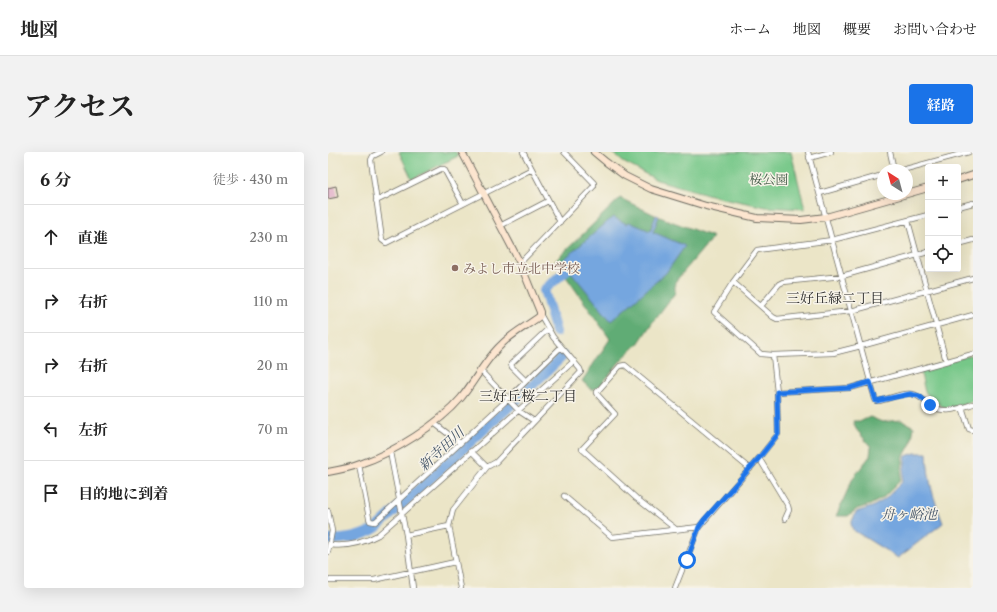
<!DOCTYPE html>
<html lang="ja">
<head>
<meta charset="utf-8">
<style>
  :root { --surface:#fff; --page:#f2f2f2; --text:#222; --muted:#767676; --line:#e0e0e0; --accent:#1a73e8 }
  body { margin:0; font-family:"Libre Caslon Text","Noto Serif JP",serif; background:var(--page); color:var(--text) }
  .controls { position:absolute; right:12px; top:12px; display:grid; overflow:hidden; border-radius:4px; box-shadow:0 4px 16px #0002 }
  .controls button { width:36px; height:36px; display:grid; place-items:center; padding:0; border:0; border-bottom:1px solid var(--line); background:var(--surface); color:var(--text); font:20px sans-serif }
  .compass { position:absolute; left:549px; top:12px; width:36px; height:36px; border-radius:50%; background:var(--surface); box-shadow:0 4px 16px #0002; rotate:324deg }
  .stop { position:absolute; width:12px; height:12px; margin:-9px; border:3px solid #1a73e8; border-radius:50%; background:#fff }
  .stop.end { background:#1a73e8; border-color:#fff; box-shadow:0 1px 4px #0008 }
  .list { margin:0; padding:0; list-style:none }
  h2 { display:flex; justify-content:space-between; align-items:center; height:52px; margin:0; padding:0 16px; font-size:17px }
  h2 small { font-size:13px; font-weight:400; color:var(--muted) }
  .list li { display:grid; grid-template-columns:26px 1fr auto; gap:12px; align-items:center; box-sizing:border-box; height:64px; padding:0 16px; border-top:1px solid var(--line) }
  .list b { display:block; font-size:15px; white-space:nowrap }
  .list em { font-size:13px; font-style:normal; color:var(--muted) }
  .icon { flex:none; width:22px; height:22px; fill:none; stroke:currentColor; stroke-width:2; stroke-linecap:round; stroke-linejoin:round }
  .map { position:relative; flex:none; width:645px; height:436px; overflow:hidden; border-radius:4px }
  header { display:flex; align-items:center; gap:24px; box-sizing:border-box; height:56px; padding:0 20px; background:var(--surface); border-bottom:1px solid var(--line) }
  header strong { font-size:19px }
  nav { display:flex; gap:22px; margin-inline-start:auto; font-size:14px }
  .intro { display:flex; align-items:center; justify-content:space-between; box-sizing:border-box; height:96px; padding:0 24px }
  h1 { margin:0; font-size:28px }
  .button { padding:10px 18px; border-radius:4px; background:var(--accent); color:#fff; font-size:14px; font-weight:700 }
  main { display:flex; gap:24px; padding:0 24px }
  aside { flex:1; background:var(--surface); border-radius:4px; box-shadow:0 4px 16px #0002 }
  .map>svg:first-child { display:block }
</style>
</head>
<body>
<header>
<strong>地図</strong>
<nav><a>ホーム</a><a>地図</a><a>概要</a><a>お問い合わせ</a></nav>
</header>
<div class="intro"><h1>アクセス</h1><a class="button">経路</a></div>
<main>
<aside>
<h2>6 分<small>徒歩 · 430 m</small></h2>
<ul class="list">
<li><svg class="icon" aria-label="ahead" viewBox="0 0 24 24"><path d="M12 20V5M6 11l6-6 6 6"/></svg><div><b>直進</b></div><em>230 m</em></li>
<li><svg class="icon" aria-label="right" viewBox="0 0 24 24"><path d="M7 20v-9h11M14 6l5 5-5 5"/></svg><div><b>右折</b></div><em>110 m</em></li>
<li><svg class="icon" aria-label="right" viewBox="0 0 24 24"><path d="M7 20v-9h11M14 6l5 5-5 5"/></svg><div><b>右折</b></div><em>20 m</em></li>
<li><svg class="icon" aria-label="left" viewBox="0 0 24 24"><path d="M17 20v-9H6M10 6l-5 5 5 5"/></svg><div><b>左折</b></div><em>70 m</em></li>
<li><svg class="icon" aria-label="arrive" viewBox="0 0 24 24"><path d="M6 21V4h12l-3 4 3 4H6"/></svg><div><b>目的地に到着</b></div></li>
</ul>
</aside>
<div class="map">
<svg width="645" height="436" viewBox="0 0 645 436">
  <rect width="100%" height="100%" fill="#f7f3e8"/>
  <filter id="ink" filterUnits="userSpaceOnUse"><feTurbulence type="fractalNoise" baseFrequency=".025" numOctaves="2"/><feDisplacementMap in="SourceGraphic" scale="8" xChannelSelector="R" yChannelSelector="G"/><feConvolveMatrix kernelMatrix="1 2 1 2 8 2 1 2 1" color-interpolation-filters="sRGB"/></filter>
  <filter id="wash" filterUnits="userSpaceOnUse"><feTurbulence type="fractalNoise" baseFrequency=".012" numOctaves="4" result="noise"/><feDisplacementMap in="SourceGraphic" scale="16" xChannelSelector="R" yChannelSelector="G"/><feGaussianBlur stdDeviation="0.9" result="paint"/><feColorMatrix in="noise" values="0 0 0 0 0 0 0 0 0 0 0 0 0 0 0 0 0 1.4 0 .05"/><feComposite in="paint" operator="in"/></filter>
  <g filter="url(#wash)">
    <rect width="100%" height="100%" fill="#ebe5c7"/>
    <path fill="#76c788" stroke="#50795a" d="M71,0h57l2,4 -46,23z
      M284,0h179l14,57 -39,-2 -48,-10 -61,-17 -34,-18z
      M643,203l2,7v39l-24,7 -8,-2 -9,-7 -7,-7 -5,-22z"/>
    <path fill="#60ac74" stroke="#466c50" d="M292,46l37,18 56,21 -38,45v11l-23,30 -14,21 -16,15 -22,27 -8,4 -10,-9 28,-42 -55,-78z
      M542,265l12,5 19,-2 13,7 -3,16 -7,13 -4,25 -17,17 -13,7 -13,4 -9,7h-12l17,-38 17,-22 1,-9 -15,-18 -3,-8h8z"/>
    <path fill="#74a6df" stroke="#506885" d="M328,63l3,1 -6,16 32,14 -19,27 -55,48 -49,-60 51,-44 14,7 2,-2 21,9z
      M587,301h12c1,28 6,44 16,70l-45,35 -45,-28 -2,-6 5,-12 16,-5 12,-7 18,-18 4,-26z"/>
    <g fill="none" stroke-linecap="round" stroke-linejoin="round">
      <path stroke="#74a6df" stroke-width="10" d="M228,180l-12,-42 26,-23 11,-1
        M0,388c19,-1 31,-2 48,-12l143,-130 44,-42"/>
    </g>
    <g id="blocks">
      <path fill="#e1abc7" d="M8,34l2,11 -10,2v-11z"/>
    </g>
  </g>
  <g filter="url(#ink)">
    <use href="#blocks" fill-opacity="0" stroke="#6e6c62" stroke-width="1"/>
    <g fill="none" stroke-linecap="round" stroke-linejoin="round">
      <defs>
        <path id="street" d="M53,0l-8,4 -2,4 11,80 4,3 146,-74
          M195,0l37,70
          M480,0l67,247 1,2h3c10,-2 23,-9 33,-7 7,1 11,6 16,10 15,11 29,5 45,0
          M562,0l4,18
          M481,6l22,-6
          M574,18l67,-18
          M492,41l63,-18
          M48,49l65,-32h3l19,35
          M630,55l15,-4
          M600,63l-96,25 -75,10 -24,32 -19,30 47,42 12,1 60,-2 28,-7 112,-31
          M580,69l38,140
          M172,74l48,-25
          M630,92l15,-4
          M192,111l74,-77v-3l-30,-31
          M405,130l40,35 4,2 74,-8 122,-33
          M433,154l18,-22 4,-2 59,-6 86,-24
          M152,218l39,41 15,10
          M198,229l-14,-14 -1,-3 37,-35
          M449,240l73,-4 123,-34
          M634,255l7,22 4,1
          M106,271l26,20
          M62,300l16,83 7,53
          M431,306l29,48 1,4 -4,9
          M31,313l10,53 1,3 5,1 133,-123 53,-52
          M159,315l9,-5 85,-90 -1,-3 -27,-32 -13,-23
          M236,344l48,41 87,-10
          M0,359l4,20 -4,21
          M349,378l-41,-32 -54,-49 33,-35 -19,-21 24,-27 5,-1 125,104
          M78,383l43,-9
          M2,393c17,2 33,-2 48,-10l196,-174
          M0,428h46l81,-18
          M133,436l-12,-62 4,-16 34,-43 -16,-16
          M347,436l24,-61 60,-69 19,-24 -1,-42 -4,-37"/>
        <path id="secondary" d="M266,0l12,10 19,14 26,13 55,17 51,12 44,2 25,-3 102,-29
          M630,28l15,-5
          M0,320c11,-2 22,-4 32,-8 33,-11 79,-40 101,-66 14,-17 24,-38 40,-53 11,-12 26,-19 39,-29v-4l-20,-49 -58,-111"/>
      </defs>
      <use href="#street" stroke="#6e6c62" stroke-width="6"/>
      <use href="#secondary" stroke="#6e6c62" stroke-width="8"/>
      <use href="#street" stroke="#fff" stroke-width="4.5"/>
      <use href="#secondary" stroke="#fce5cf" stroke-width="6"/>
    </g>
  </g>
  <g fill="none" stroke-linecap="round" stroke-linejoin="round" filter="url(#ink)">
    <path stroke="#1a73e8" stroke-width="5" d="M359,408l12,-33 5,-7 55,-62 19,-24 -1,-42 73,-4 20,-6 6,19 34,-7 9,2 11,9"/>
  </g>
  <circle fill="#8d6e63" stroke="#f7f3e8" stroke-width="1.5" cx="127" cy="116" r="4"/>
  <g text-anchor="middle" stroke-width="3" stroke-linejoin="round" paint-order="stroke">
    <g font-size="13" fill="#425a47" stroke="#f7f3e8">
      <text x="441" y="32">桜公園</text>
    </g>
    <g font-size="13" fill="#785e54" stroke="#f7f3e8" text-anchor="start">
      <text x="135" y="121">みよし市立北中学校</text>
    </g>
    <g font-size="14" fill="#2b2b2b" stroke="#f7f3e8">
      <text x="507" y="151">三好丘緑二丁目</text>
      <text x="200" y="249">三好丘桜二丁目</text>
    </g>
    <g font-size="14" font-style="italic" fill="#45566a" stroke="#f7f3e8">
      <text transform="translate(113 297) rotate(-43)" y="5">新寺田川</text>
      <text x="581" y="367">舟ヶ峪池</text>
    </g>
  </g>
</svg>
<div class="controls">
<button>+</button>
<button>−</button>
<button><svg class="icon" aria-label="locate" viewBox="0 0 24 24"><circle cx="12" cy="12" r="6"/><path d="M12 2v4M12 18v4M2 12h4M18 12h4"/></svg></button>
</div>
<svg class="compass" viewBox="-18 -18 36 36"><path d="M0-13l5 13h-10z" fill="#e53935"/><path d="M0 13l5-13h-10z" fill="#767676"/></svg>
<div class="stop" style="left:359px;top:408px"></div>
<div class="stop end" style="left:602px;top:253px"></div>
</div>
</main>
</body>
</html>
